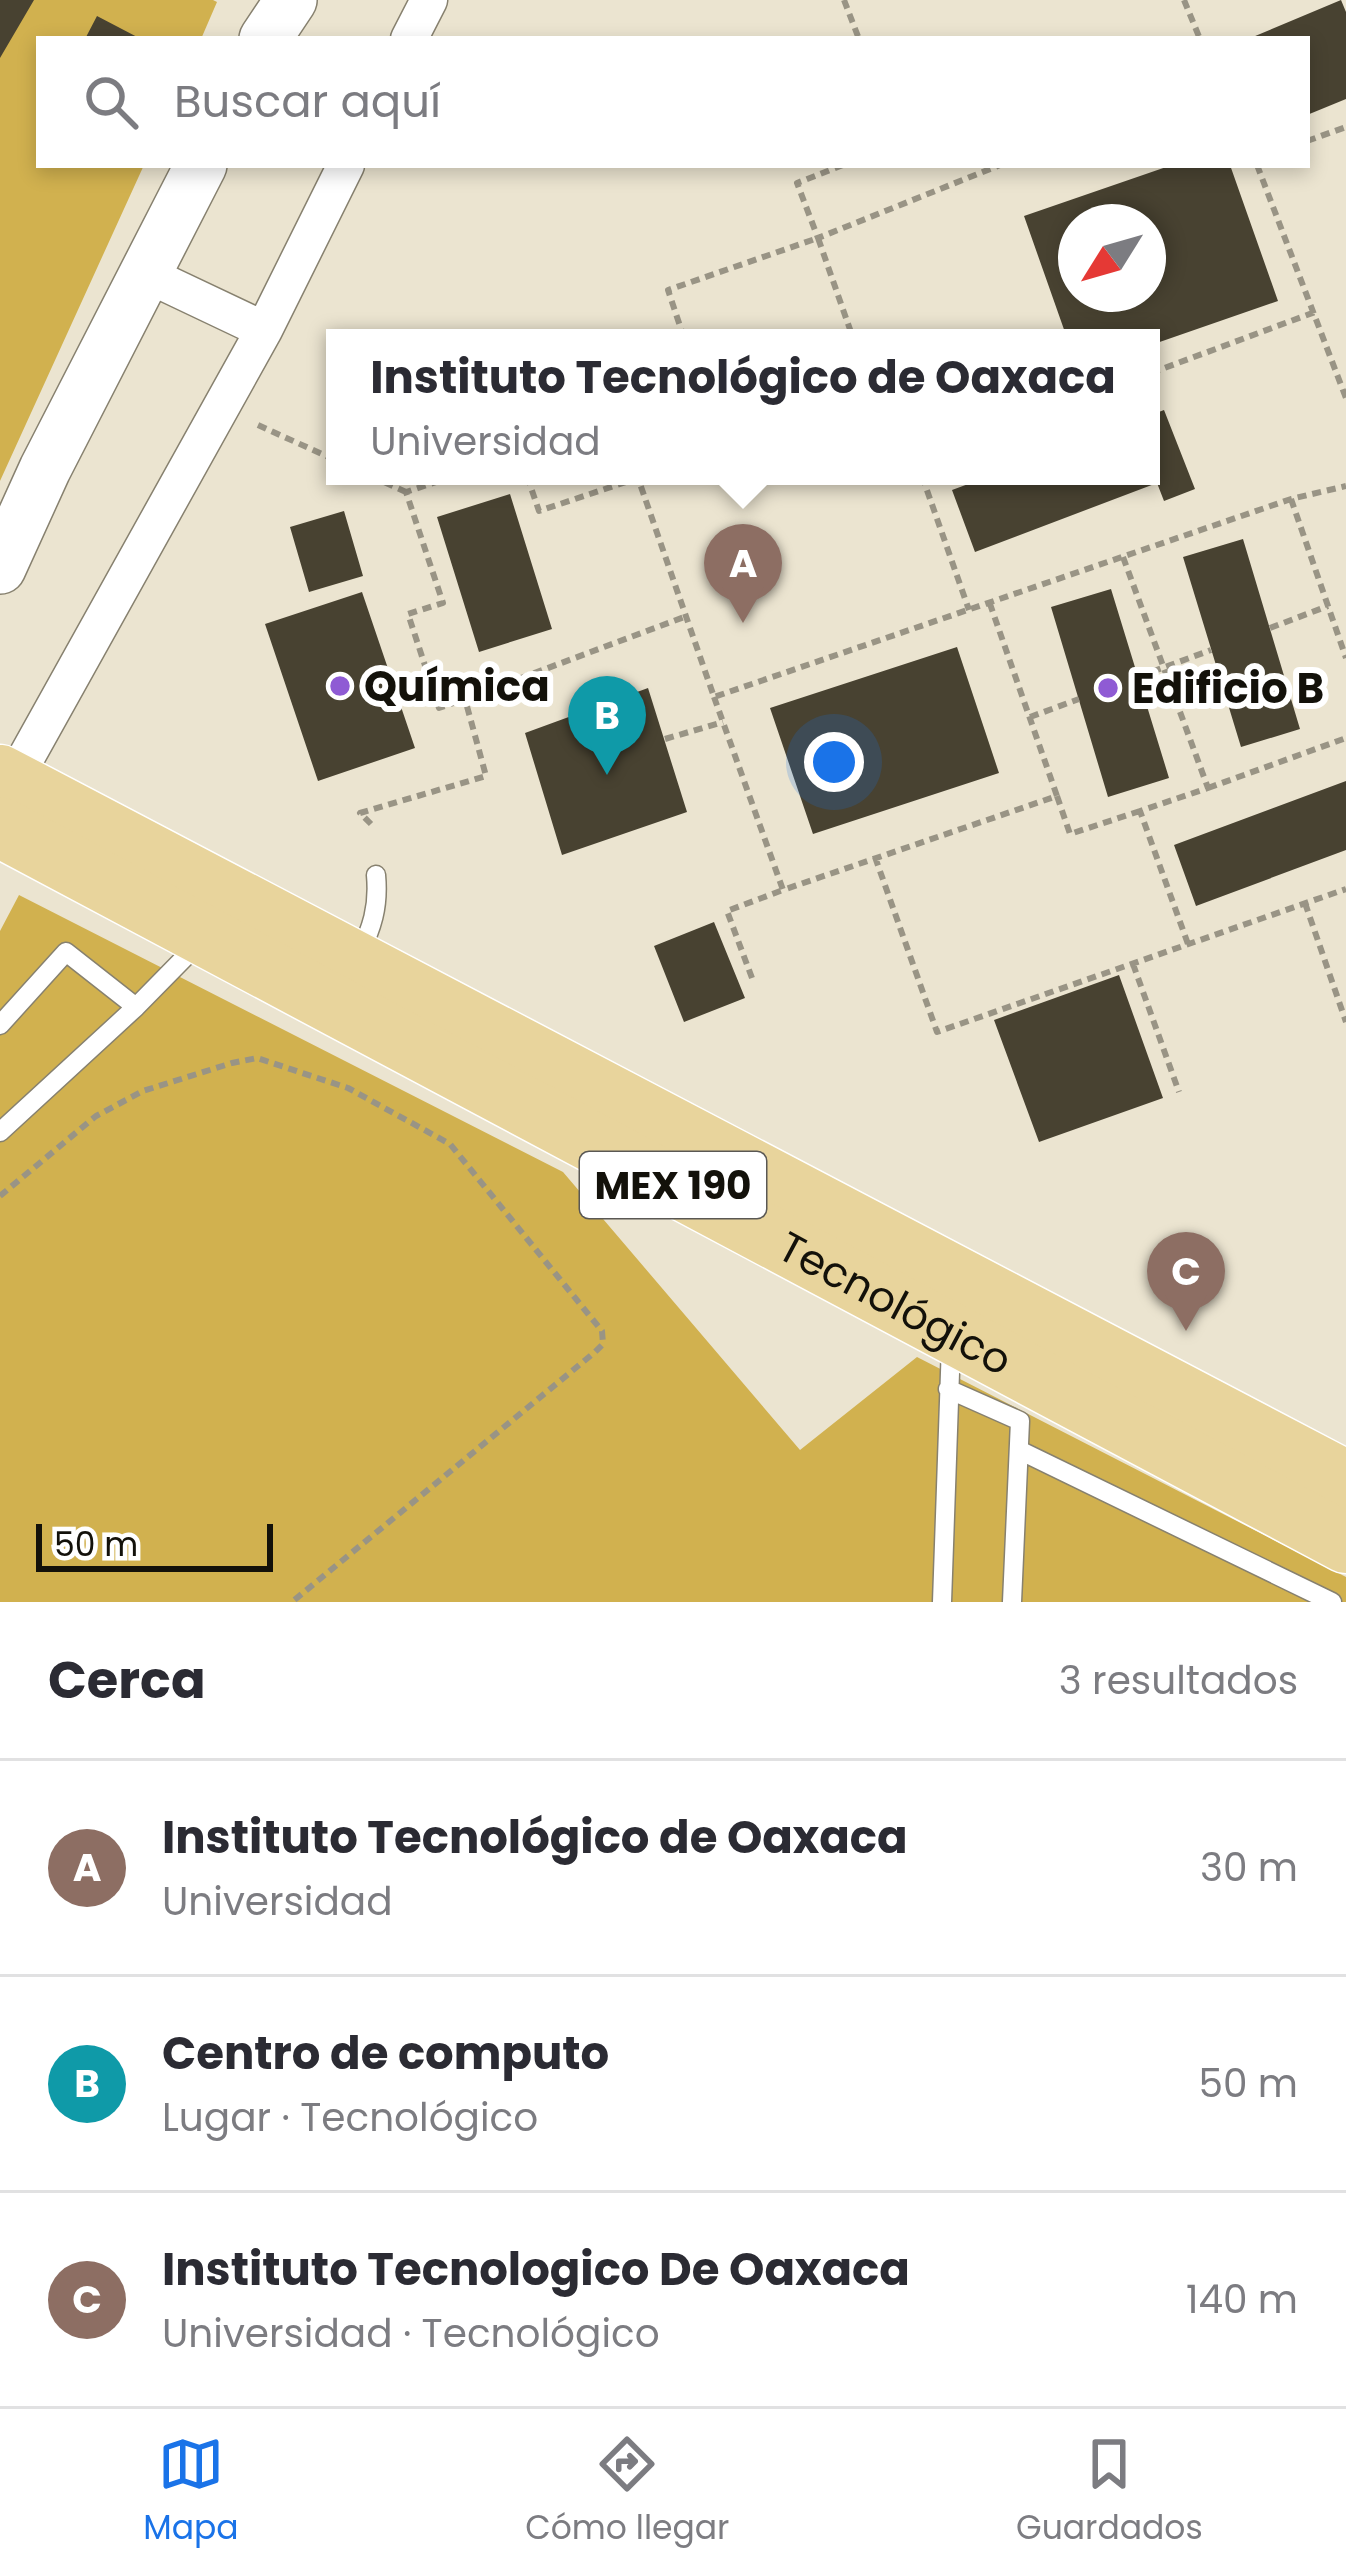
<!DOCTYPE html>
<html lang="es">
<head>
<meta charset="utf-8">
<style>
  :root { --surface:#fff; --page:#f2f2f3; --text:#2b2b33; --muted:#7c7c81; --line:#e1e1e2; --accent:#1a73e8 }
  body { margin:0; font-family:Poppins,sans-serif; background:var(--page); color:var(--text) }
  .compass { position:absolute; left:1058px; top:204px; width:108px; height:108px; border-radius:50%; background:var(--surface); box-shadow:0 6px 18px #0003; rotate:233deg }
  .scale { position:absolute; left:36px; bottom:30px; width:237px; box-sizing:border-box; padding-left:12px; border:6px solid #13110a; border-top:0; font-size:33px; line-height:42px; white-space:nowrap; color:#13110a; -webkit-text-stroke:9px #fff; paint-order:stroke }
  .you { position:absolute; left:834px; top:762px; width:42px; height:42px; margin:-30px; border:9px solid #fff; border-radius:50%; background:#1a73e8; box-shadow:0 0 0 18px #1a73e833 }
  .badge { display:grid; place-items:center; width:78px; height:78px; border-radius:50%; background:var(--accent); color:#fff; font-size:39px; font-weight:700 }
  .pin { position:absolute; translate:-50% -99px; filter:drop-shadow(0 3px 6px #0008) }
  .pin::after { content:''; position:absolute; top:63px; width:42px; height:36px; background:inherit; clip-path:polygon(0 0,100% 0,50% 100%) }
  .popup { position:absolute; left:326px; top:329px; width:834px; height:156px; box-sizing:border-box; display:grid; place-content:center; border-radius:0px; background:var(--surface); filter:drop-shadow(0 3px 9px #0005); font-size:39px; white-space:nowrap; color:var(--muted) }
  .popup b { font-size:45px; color:var(--text) }
  .popup::after { content:''; position:absolute; left:50%; top:100%; margin-left:-24px; border:24px solid transparent; border-top-color:var(--surface) }
  .list { margin:0; padding:0; list-style:none }
  h2 { display:flex; justify-content:space-between; align-items:center; height:156px; margin:0; padding:0 48px; font-size:51px }
  h2 small { font-size:39px; font-weight:400; color:var(--muted) }
  .list li { display:grid; grid-template-columns:78px 1fr auto; gap:36px; align-items:center; box-sizing:border-box; height:216px; padding:0 48px; border-top:3px solid var(--line) }
  .list b { display:block; font-size:45px; white-space:nowrap }
  .list p { margin:0; font-size:39px; white-space:nowrap; color:var(--muted) }
  .list em { font-size:39px; font-style:normal; color:var(--muted) }
  .icon { flex:none; width:66px; height:66px; fill:none; stroke:currentColor; stroke-width:2; stroke-linecap:round; stroke-linejoin:round }
  .map { position:relative; flex:none; width:1346px; height:1602px; overflow:hidden }
  .search { position:absolute; background:var(--surface); box-shadow:0 6px 18px #0003; left:36px; right:36px; top:36px; height:132px; display:flex; align-items:center; gap:30px; box-sizing:border-box; padding:0 42px; border-radius:0px; color:var(--muted); font-size:45px }
  .sheet { height:804px; background:var(--surface) }
  nav { display:flex; justify-content:space-around; align-items:center; box-sizing:border-box; height:168px; border-top:3px solid var(--line); background:var(--surface); font-size:33px; color:var(--muted) }
  nav a { display:grid; justify-items:center; gap:6px }
  nav .on { color:var(--accent) }
  .map>svg:first-child { display:block }
</style>
</head>
<body>
<div class="map">
<svg width="1346" height="1602" viewBox="0 0 1346 1602">
  <rect width="100%" height="100%" fill="#ebe4d0"/>
  <path fill="#d1b14f" d="M0,0h213l4,2 -16,37h-162v126h105l-144,316z
    M19,895l544,277 237,278 117,-93 429,220v25h-1346v-671z"/>
  <path fill="#484231" fill-rule="evenodd" d="M0,0h34l-34,58z
    M1341,0l5,12v87l-39,16v-76h-59z
    M97,16l44,23h-56z
    M1172,165h58l48,136 -127,44v-7h-84l-43,-122zM1076,222h72v72h-72z
    M1164,410l31,79 -31,12 -7,-18 -182,69 -23,-62 38,-14h161v-61z
    M510,494l42,135 -73,23 -42,-135z
    M344,511l19,65 -54,16 -19,-65z
    M1243,539l57,190 -59,18 -58,-190z
    M1111,589l58,189 -61,19 -57,-190z
    M362,592l53,156 -97,33 -53,-157z
    M957,647l42,126 -186,61 -43,-126z
    M648,688l39,124 -125,43 -37,-122z
    M1346,781v69l-150,56 -22,-61z
    M714,922l31,76 -61,24 -30,-76z
    M1119,975l44,123 -124,44 -45,-122z"/>
  <g fill="none" stroke-linecap="round" stroke-linejoin="round">
    <defs>
      <path id="lane" d="M358,957c14,-29 21,-50 18,-82
        M0,1025l66,-73 70,55
        M0,1132l136,-125 62,-63
        M948,1389l72,32 -8,181
        M1019,1450l313,152
        M942,1602l9,-258"/>
      <path id="street" d="M409,39l20,-39
        M146,274l118,56
        M13,781l251,-451 82,-165"/>
      <path id="secondary" d="M265,39l26,-39
        M0,568l45,-99 156,-304"/>
      <g id="primary">
        <path d="M0,775l1346,706"/>
        <path id="s1" d="M0,827l1346,716"/>
      </g>
    </defs>
    <use href="#lane" stroke="#87816f" stroke-width="21"/>
    <use href="#street" stroke="#87816f" stroke-width="39"/>
    <use href="#secondary" stroke="#87816f" stroke-width="54"/>
    <use href="#primary" stroke="#fff" stroke-width="63"/>
    <path stroke="#999485" stroke-width="6" stroke-dasharray="9 6" stroke-linecap="butt" d="M844,0l15,39
      M1184,0l16,39
      M1307,141l39,-14
      M843,165l-46,18 21,55 182,-73
      M1257,165l89,233
      M684,338l-16,-48 150,-52 35,100
      M1151,373l164,-61
      M258,425l77,35
      M371,476l35,16
      M454,476l-48,16 37,111 -35,11 31,94 26,-9
      M527,476l12,35 99,-33
      M644,476l-6,2 76,219 577,-198 55,-13
      M922,476l47,134
      M1291,499l55,159
      M1123,557l85,231 -68,23 48,133
      M1270,628l58,-22
      M1138,677l73,-27
      M714,697l69,193 274,-94 -67,-192
      M1030,717l49,-18
      M665,739l58,-17
      M1208,788l138,-50
      M1057,796l13,38 70,-23
      M371,824l-11,-11 126,-37 -21,-77 222,-83
      M875,857l62,175 409,-143
      M1305,903l41,119
      M1133,964l46,128
      M752,978l-25,-67 56,-21
      M0,1196l96,-80 47,-25 89,-28 25,-5 91,30 102,56 152,187 1,13 -8,8 -303,250"/>
    <use href="#lane" stroke="#fff" stroke-width="18"/>
    <use href="#street" stroke="#fff" stroke-width="36"/>
    <use href="#secondary" stroke="#fff" stroke-width="51"/>
    <use href="#primary" stroke="#e8d49c" stroke-width="60"/>
  </g>
  <g fill="#8f5bd4" stroke="#fff" stroke-width="4.5">
    <circle cx="340" cy="686" r="12"/>
    <circle cx="1108" cy="688" r="12"/>
  </g>
  <g text-anchor="middle" stroke-width="12" stroke-linejoin="round" paint-order="stroke">
    <rect fill="#fff" stroke="#5a5854" stroke-width="3" x="580" y="1152" width="186" height="66" rx="9"/>
    <g font-size="39" font-weight="bold" fill="#13110a">
      <text x="673" y="1199">MEX 190</text>
    </g>
    <g font-size="42" font-weight="bold" fill="#13110a" stroke="#fff" text-anchor="start">
      <text x="364" y="701">Química</text>
      <text x="1132" y="703">Edificio B</text>
    </g>
    <g font-size="42" fill="#13110a" stroke="#fff">
      <text dy="15" stroke="none"><textPath href="#s1" startOffset="1014">Tecnológico</textPath></text>
    </g>
  </g>
</svg>
<svg class="compass" viewBox="-18 -18 36 36"><path d="M0-13l5 13h-10z" fill="#e53935"/><path d="M0 13l5-13h-10z" fill="#7c7c81"/></svg>
<div class="scale">50 m</div>
<div class="you"></div>
<div class="pin badge" style="left:743px;top:623px;background:#8d6e63">A</div>
<div class="popup"><b>Instituto Tecnológico de Oaxaca</b>Universidad</div>
<div class="pin badge" style="left:607px;top:775px;background:#0f9aa8">B</div>
<div class="pin badge" style="left:1186px;top:1331px;background:#8d6e63">C</div>
<div class="search"><svg class="icon" aria-label="search" viewBox="0 0 24 24"><circle cx="10" cy="10" r="6"/><path d="M15 15l6 6"/></svg>Buscar aquí</div>
</div>
<section class="sheet">
<h2>Cerca<small>3 resultados</small></h2>
<ul class="list">
<li><span class="badge" style="background:#8d6e63">A</span><div><b>Instituto Tecnológico de Oaxaca</b><p>Universidad</p></div><em>30 m</em></li>
<li><span class="badge" style="background:#0f9aa8">B</span><div><b>Centro de computo</b><p>Lugar · Tecnológico</p></div><em>50 m</em></li>
<li><span class="badge" style="background:#8d6e63">C</span><div><b>Instituto Tecnologico De Oaxaca</b><p>Universidad · Tecnológico</p></div><em>140 m</em></li>
</ul>
</section>
<nav>
<a class="on"><svg class="icon" aria-label="map" viewBox="0 0 24 24"><path d="M3 6l6-2 6 2 6-2v14l-6 2-6-2-6 2zM9 4v14M15 6v14"/></svg>Mapa</a>
<a><svg class="icon" aria-label="directions" viewBox="0 0 24 24"><path d="M12 3l9 9-9 9-9-9zM9 14v-3h6M13 9l2 2-2 2"/></svg>Cómo llegar</a>
<a><svg class="icon" aria-label="saved" viewBox="0 0 24 24"><path d="M7 4h10v16l-5-4-5 4z"/></svg>Guardados</a>
</nav>
</body>
</html>
